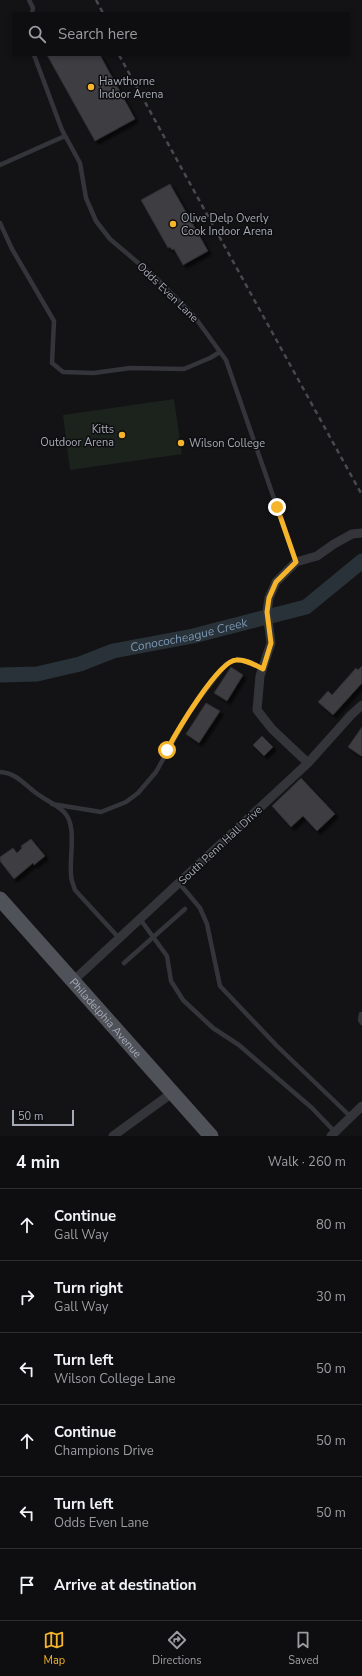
<!DOCTYPE html>
<html lang="en">
<head>
<meta charset="utf-8">
<style>
  :root { --surface:#0e0e10; --page:#171719; --text:#f1f3f6; --muted:#9b9c9f; --line:#2e2e30; --accent:#f6b42a }
  body { margin:0; font-family:"Nunito Sans",sans-serif; background:var(--page); color:var(--text) }
  .scale { position:absolute; left:12px; bottom:10px; width:62px; box-sizing:border-box; padding-left:4px; border:2px solid #a4a9b5; border-top:0; font-size:11px; line-height:14px; white-space:nowrap; color:#a4a9b5; -webkit-text-stroke:3px #0e0e10; paint-order:stroke }
  .stop { position:absolute; width:12px; height:12px; margin:-9px; border:3px solid #f6b42a; border-radius:50%; background:#fff }
  .stop.end { background:#f6b42a; border-color:#fff; box-shadow:0 1px 4px #0008 }
  .list { margin:0; padding:0; list-style:none }
  h2 { display:flex; justify-content:space-between; align-items:center; height:52px; margin:0; padding:0 16px; font-size:17px }
  h2 small { font-size:13px; font-weight:400; color:var(--muted) }
  .list li { display:grid; grid-template-columns:26px 1fr auto; gap:12px; align-items:center; box-sizing:border-box; height:72px; padding:0 16px; border-top:1px solid var(--line) }
  .list b { display:block; font-size:15px; white-space:nowrap }
  .list p { margin:0; font-size:13px; white-space:nowrap; color:var(--muted) }
  .list em { font-size:13px; font-style:normal; color:var(--muted) }
  .icon { flex:none; width:22px; height:22px; fill:none; stroke:currentColor; stroke-width:2; stroke-linecap:round; stroke-linejoin:round }
  .map { position:relative; flex:none; width:362px; height:1136px; overflow:hidden }
  .search { position:absolute; background:var(--surface); box-shadow:0 2px 6px #0003; left:12px; right:12px; top:12px; height:44px; display:flex; align-items:center; gap:10px; box-sizing:border-box; padding:0 14px; border-radius:0px; color:var(--muted); font-size:15px }
  .sheet { height:484px; background:var(--surface) }
  nav { display:flex; justify-content:space-around; align-items:center; box-sizing:border-box; height:56px; border-top:1px solid var(--line); background:var(--surface); font-size:11px; color:var(--muted) }
  nav a { display:grid; justify-items:center; gap:2px }
  nav .on { color:var(--accent) }
  .map>svg:first-child { display:block }
</style>
</head>
<body>
<div class="map">
<svg width="362" height="1136" viewBox="0 0 362 1136">
  <defs>
    <filter id="shadow"><feDropShadow dx="3.5" dy="3.5" stdDeviation="1" flood-color="#0009"/></filter>
  </defs>
  <rect width="100%" height="100%" fill="#131315"/>
  <path fill="#1b231c" d="M174,399l8,55 -112,16 -7,-55z"/>
  <g fill="none" stroke-linecap="round" stroke-linejoin="round">
    <path stroke="#293239" stroke-width="15" id="s1" d="M0,675l37,-1 43,-10 33,-13 80,-15 113,-29 56,-46"/>
  </g>
  <path fill="#3d3e42" stroke="#2d2d31" filter="url(#shadow)" d="M47,55h53l35,64 -40,22z
    M170,184l38,67 -25,14 -9,-16 -2,1 -2,-3 -2,1 -27,-48z
    M362,666v17l-29,32 -15,-13 10,-11 4,4 24,-27 2,2z
    M231,667l12,8 -16,26 -13,-8z
    M206,703l14,8 -21,32 -13,-9z
    M362,727v28l-1,1 -13,-9z
    M262,736l11,11 -9,9 -11,-11z
    M301,778l34,36 -18,17 -14,-15 -12,11 -19,-21z
    M31,839l14,17 -11,9 -1,-2 -19,16 -14,-18v-4l13,-9 4,5 5,-5 -1,-2z"/>
  <g fill="none" stroke-linecap="round" stroke-linejoin="round">
    <path stroke="#34353a" stroke-width="4.5" d="M29,0l4,8 -1,5
      M34,55l28,75 18,33 6,35 10,23 14,18 46,39 38,38 32,44 70,202
      M0,165l65,-29
      M0,223l12,26 42,72 -2,42 11,9 31,1 36,-5 54,1 26,-11 10,-6
      M0,772c16,1 24,12 36,21 9,7 20,11 28,19 15,15 3,51 8,69 1,3 2,6 3,9l44,48
      M52,804l49,8 25,-10 12,-9 18,-21 35,-63 35,-45 11,-5 9,2 17,8
      M179,883l21,25 7,16 13,62 57,60 74,71
      M140,919l27,37 4,25 12,19 30,28 26,17 73,63 23,24
      M124,963l61,-54
      M361,1014l-1,6 2,3"/>
    <path stroke="#34353a" stroke-width="9" d="M308,763l-36,-34 -15,-19 3,-34 11,-33 -4,-31 2,-14 7,-16 20,-20 21,-6 17,-12 18,-10 10,-1
      M73,981l235,-218 43,-48 11,-10
      M113,1136l59,-43
      M331,1136l31,-30"/>
    <path stroke="#505259" stroke-width="15" id="s2" d="M0,899l211,237"/>
    <path stroke="#47494f" stroke-width="2.5" stroke-dasharray="5 4" stroke-linecap="butt" d="M96,0l7,13
      M119,55l243,440"/>
  </g>
  <g fill="none" stroke-linecap="round" stroke-linejoin="round">
    <path stroke="#f6b42a" stroke-width="5" d="M167,750c9,-17 51,-89 69,-90 9,-1 19,5 27,9l8,-26 -4,-31 2,-14 7,-16 20,-20 -19,-55"/>
  </g>
  <g fill="#f6b42a" stroke="#0e0e10" stroke-width="1.5">
    <circle cx="91" cy="87" r="4"/>
    <circle cx="173" cy="224" r="4"/>
    <circle cx="122" cy="435" r="4"/>
    <circle cx="181" cy="443" r="4"/>
  </g>
  <g text-anchor="middle" stroke-width="3" stroke-linejoin="round" paint-order="stroke">
    <g font-size="11" fill="#a4a9b5" stroke="#0e0e10" text-anchor="start">
      <text x="99" y="85">Hawthorne<tspan x="99" dy="13">Indoor Arena</tspan></text>
      <text x="181" y="222">Olive Delp Overly<tspan x="181" dy="13">Cook Indoor Arena</tspan></text>
      <text x="114" y="433" text-anchor="end">Kitts<tspan x="114" dy="13">Outdoor Arena</tspan></text>
      <text x="189" y="447">Wilson College</text>
    </g>
    <g font-size="11" fill="#a4a9b5" stroke="#0e0e10">
      <text transform="translate(168 292) rotate(44)" y="4">Odds Even Lane</text>
      <text transform="translate(220 845) rotate(-43)" y="4">South Penn Hall Drive</text>
      <text dy="4" stroke="none"><textPath href="#s2" startOffset="159">Philadelphia Avenue</textPath></text>
    </g>
    <g font-size="12" font-style="italic" fill="#7a97b2" stroke="#0e0e10">
      <text dy="4" stroke="none"><textPath href="#s1" startOffset="194">Conococheague Creek</textPath></text>
    </g>
  </g>
</svg>
<div class="scale">50 m</div>
<div class="stop" style="left:167px;top:750px"></div>
<div class="stop end" style="left:277px;top:507px"></div>
<div class="search"><svg class="icon" aria-label="search" viewBox="0 0 24 24"><circle cx="10" cy="10" r="6"/><path d="M15 15l6 6"/></svg>Search here</div>
</div>
<section class="sheet">
<h2>4 min<small>Walk · 260 m</small></h2>
<ul class="list">
<li><svg class="icon" aria-label="ahead" viewBox="0 0 24 24"><path d="M12 20V5M6 11l6-6 6 6"/></svg><div><b>Continue</b><p>Gall Way</p></div><em>80 m</em></li>
<li><svg class="icon" aria-label="right" viewBox="0 0 24 24"><path d="M7 20v-9h11M14 6l5 5-5 5"/></svg><div><b>Turn right</b><p>Gall Way</p></div><em>30 m</em></li>
<li><svg class="icon" aria-label="left" viewBox="0 0 24 24"><path d="M17 20v-9H6M10 6l-5 5 5 5"/></svg><div><b>Turn left</b><p>Wilson College Lane</p></div><em>50 m</em></li>
<li><svg class="icon" aria-label="ahead" viewBox="0 0 24 24"><path d="M12 20V5M6 11l6-6 6 6"/></svg><div><b>Continue</b><p>Champions Drive</p></div><em>50 m</em></li>
<li><svg class="icon" aria-label="left" viewBox="0 0 24 24"><path d="M17 20v-9H6M10 6l-5 5 5 5"/></svg><div><b>Turn left</b><p>Odds Even Lane</p></div><em>50 m</em></li>
<li><svg class="icon" aria-label="arrive" viewBox="0 0 24 24"><path d="M6 21V4h12l-3 4 3 4H6"/></svg><div><b>Arrive at destination</b></div></li>
</ul>
</section>
<nav>
<a class="on"><svg class="icon" aria-label="map" viewBox="0 0 24 24"><path d="M3 6l6-2 6 2 6-2v14l-6 2-6-2-6 2zM9 4v14M15 6v14"/></svg>Map</a>
<a><svg class="icon" aria-label="directions" viewBox="0 0 24 24"><path d="M12 3l9 9-9 9-9-9zM9 14v-3h6M13 9l2 2-2 2"/></svg>Directions</a>
<a><svg class="icon" aria-label="saved" viewBox="0 0 24 24"><path d="M7 4h10v16l-5-4-5 4z"/></svg>Saved</a>
</nav>
</body>
</html>
